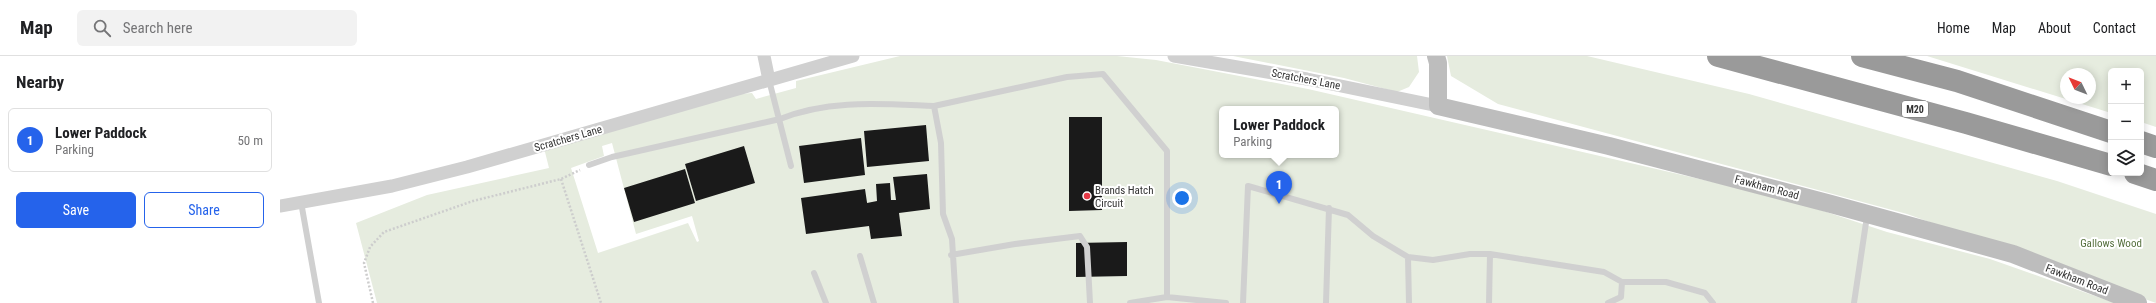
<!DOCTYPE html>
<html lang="en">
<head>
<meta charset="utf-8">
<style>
  :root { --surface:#fff; --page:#f2f2f2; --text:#202124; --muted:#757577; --line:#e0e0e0; --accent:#2563eb }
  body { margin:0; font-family:"Roboto Condensed",sans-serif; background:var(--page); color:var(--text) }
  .controls { position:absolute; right:12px; top:12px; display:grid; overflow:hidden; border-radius:6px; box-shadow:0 2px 10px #0003 }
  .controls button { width:36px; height:36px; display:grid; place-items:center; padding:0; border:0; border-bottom:1px solid var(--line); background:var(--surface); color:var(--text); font:20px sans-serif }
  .compass { position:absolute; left:1780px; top:12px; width:36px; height:36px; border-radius:50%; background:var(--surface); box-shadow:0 2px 10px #0003; rotate:313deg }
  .you { position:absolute; left:902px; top:142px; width:14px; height:14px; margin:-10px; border:3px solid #fff; border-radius:50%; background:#1a73e8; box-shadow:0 0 0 6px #1a73e833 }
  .badge { display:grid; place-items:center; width:26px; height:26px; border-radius:50%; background:var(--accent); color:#fff; font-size:13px; font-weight:700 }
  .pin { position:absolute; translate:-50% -33px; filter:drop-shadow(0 1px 2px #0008) }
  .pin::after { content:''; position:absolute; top:21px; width:14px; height:12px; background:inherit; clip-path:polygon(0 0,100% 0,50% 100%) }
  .popup { position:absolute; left:939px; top:50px; width:120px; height:52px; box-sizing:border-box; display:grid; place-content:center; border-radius:6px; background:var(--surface); filter:drop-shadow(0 1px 3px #0005); font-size:13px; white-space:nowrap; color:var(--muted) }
  .popup b { font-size:15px; color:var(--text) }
  .popup::after { content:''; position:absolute; left:50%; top:100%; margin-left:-8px; border:8px solid transparent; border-top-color:var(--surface) }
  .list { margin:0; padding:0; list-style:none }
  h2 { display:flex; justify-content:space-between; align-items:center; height:52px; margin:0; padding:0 16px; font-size:17px }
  h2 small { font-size:13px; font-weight:400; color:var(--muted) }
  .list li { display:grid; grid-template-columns:26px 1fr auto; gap:12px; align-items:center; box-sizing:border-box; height:64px; margin:0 8px 8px; padding:0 8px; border:1px solid var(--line); border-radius:6px }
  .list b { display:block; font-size:15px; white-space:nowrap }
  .list p { margin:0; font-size:13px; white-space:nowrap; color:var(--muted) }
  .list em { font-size:13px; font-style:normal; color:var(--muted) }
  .actions { display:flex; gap:8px; padding:12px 16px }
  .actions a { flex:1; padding:9px 0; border:1px solid var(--accent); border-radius:6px; text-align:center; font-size:14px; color:var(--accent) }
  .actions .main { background:var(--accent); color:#fff }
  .icon { flex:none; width:22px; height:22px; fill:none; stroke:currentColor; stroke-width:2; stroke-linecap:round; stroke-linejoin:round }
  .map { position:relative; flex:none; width:1876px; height:247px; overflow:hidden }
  header { display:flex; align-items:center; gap:24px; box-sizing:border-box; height:56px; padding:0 20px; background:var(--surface); border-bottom:1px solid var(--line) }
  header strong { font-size:19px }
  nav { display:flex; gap:22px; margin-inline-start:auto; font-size:14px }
  .search { width:280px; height:36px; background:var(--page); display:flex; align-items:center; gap:10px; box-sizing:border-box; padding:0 14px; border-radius:6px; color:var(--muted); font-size:15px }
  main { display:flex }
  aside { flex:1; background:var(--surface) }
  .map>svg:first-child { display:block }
</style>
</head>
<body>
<header>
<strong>Map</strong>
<div class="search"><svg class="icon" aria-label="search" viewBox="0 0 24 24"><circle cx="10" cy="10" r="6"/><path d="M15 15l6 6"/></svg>Search here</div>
<nav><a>Home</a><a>Map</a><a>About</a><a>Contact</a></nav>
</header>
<main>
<aside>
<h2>Nearby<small></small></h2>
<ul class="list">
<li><span class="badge">1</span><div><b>Lower Paddock</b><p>Parking</p></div><em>50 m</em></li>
</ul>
<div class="actions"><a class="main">Save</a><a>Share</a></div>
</aside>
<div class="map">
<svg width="1876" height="247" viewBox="0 0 1876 247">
  <rect width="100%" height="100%" fill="#fff"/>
  <path fill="#e6ecdf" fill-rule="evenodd" d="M620,0h217l39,4 152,29 479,110 100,33 103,27 125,44h-1738l-21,-80 71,-28 122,-27 -5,-20 196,-54 12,-1 4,6 40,-11v-7zM942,53h114v46h-114zM332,87l24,91 56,-18 7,25 -2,1 -9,-19 -90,30 -27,-85 33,-12 -2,-10z
    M953,0h184l2,16 -10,15 -12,5 -53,-14z
    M1167,0h140l162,38 308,87 99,33v89l-249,-89 -409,-110 -47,-28z
    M1647,0h229v71l-15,-5v-51h-30v42zM1786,18h24v24h-24z"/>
  <path fill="#1a1a1a" d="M789,61h33v93l-33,1z
    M646,69l3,36 -62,6 -3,-36z
    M581,82l4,37 -61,8 -5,-37z
    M464,90l11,37 -59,18 -11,-37z
    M405,113l10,34 -61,19 -10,-34z
    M647,118l3,35 -31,4 3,23 -31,3 -2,-13 -63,8 -5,-36 64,-9 4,27 -2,-13 10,-2 -1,-17 14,-1 1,17h5l-3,-23z
    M847,186v34l-51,1v-34z"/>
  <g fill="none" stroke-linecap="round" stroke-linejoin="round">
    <path stroke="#cdcdcd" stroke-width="2.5" stroke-dasharray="2 2" stroke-linecap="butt" d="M281,123l40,124
      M93,247l-9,-40 6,-16 14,-15 89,-31 88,-22 19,-9"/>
    <path stroke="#d0d0d0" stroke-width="6" d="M489,24l22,86
      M654,50l133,-29 36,-3 64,77v146
      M309,109l23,-8 168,-38c49,-20 102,-15 154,-13l7,37 2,71 9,25 4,64
      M21,146l18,101
      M671,199l64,-11 65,-8 7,11 3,56
      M580,200l14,47
      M1128,201l1,46
      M534,217l12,30
      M1342,226h44l39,11 8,10
      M850,247l37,-6 59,6
      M963,247l5,-117 100,29 25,21 35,21 25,3 37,-6h20l114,18 18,10 -1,15 -13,6
      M1046,247l3,-95
      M1209,247l1,-49
      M1574,247l13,-87"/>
    <path stroke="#d0d0d0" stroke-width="13" d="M484,0l5,24
      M894,0l133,23 131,27
      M0,150l112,-20 75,-19 386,-111"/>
    <path stroke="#bdbdbd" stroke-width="18" d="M1156,0l2,7v43l171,40 222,58 182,50 125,49"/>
    <path stroke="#9a9a9a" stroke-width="22" d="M1438,0l248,67 145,42
      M1582,0l95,25 154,51
      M1861,86l15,5
      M1855,117l21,7"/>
  </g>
  <circle fill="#e63946" stroke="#fff" stroke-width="1.5" cx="807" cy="140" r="4"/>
  <g text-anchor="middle" stroke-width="4" stroke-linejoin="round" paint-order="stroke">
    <rect fill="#fff" stroke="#707070" stroke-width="1" x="1622" y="45" width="26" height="16" rx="3"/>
    <g font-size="10" font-weight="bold" fill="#333">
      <text x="1635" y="57">M20</text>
    </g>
    <g font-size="11" fill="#333" stroke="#fff">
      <text transform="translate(1026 23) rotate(11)" y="4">Scratchers Lane</text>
      <text transform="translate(288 82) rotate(-16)" y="4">Scratchers Lane</text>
      <text transform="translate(1487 131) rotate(15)" y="4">Fawkham Road</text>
      <text transform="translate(1797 223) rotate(21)" y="4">Fawkham Road</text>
    </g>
    <g font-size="11" fill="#333" stroke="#fff" text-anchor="start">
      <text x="815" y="138">Brands Hatch<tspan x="815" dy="13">Circuit</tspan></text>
    </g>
    <g font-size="11" fill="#56703f" stroke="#fff">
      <text x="1831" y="191">Gallows Wood</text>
    </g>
  </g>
</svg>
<div class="controls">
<button>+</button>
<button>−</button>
<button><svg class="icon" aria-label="layers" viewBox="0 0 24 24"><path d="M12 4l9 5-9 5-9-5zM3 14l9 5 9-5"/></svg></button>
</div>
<svg class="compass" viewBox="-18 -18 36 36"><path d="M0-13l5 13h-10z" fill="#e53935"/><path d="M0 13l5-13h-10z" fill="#757577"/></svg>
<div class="you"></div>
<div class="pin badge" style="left:999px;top:148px">1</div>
<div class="popup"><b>Lower Paddock</b>Parking</div>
</div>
</main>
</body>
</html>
